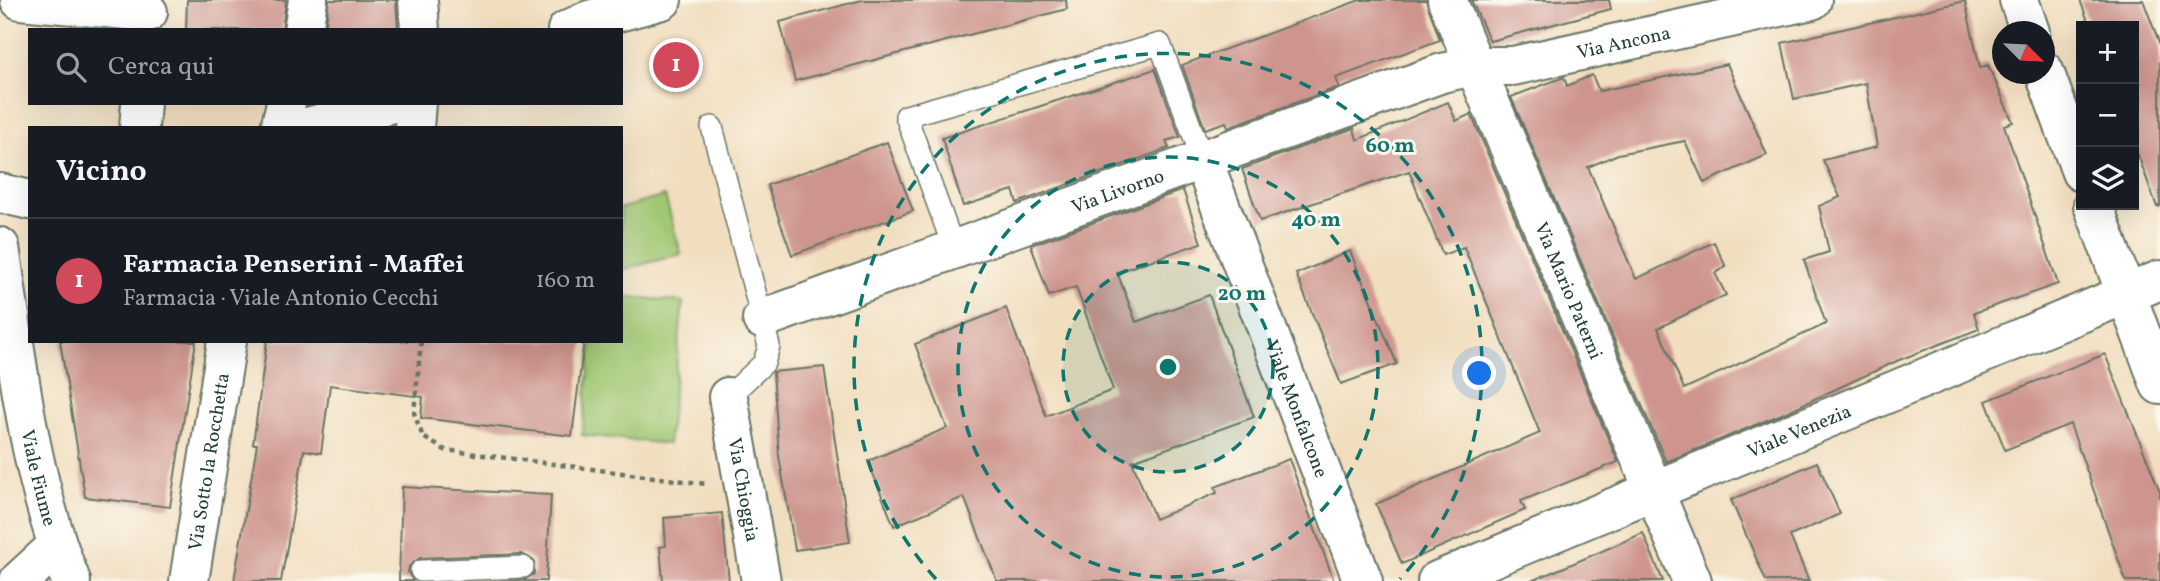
<!DOCTYPE html>
<html lang="it">
<head>
<meta charset="utf-8">
<style>
  :root { --surface:#171b24; --page:#20242c; --text:#f1f3f6; --muted:#9ea1a6; --line:#363941; --accent:#d1495b }
  body { margin:0; font-family:Vollkorn,serif; background:var(--page); color:var(--text) }
  .controls { position:absolute; right:21px; top:21px; display:grid; overflow:hidden; border-radius:0px; box-shadow:0 7px 28px #0002 }
  .controls button { width:63px; height:63px; display:grid; place-items:center; padding:0; border:0; border-bottom:2px solid var(--line); background:var(--surface); color:var(--text); font:35px sans-serif }
  .compass { position:absolute; left:1992px; top:21px; width:63px; height:63px; border-radius:50%; background:var(--surface); box-shadow:0 7px 28px #0002; rotate:114deg }
  .you { position:absolute; left:1480px; top:374px; width:24px; height:24px; margin:-18px; border:5px solid #fff; border-radius:50%; background:#1a73e8; box-shadow:0 0 0 10px #1a73e833 }
  .badge { display:grid; place-items:center; width:46px; height:46px; border-radius:50%; background:var(--accent); color:#fff; font-size:23px; font-weight:700 }
  .pin { position:absolute; translate:-50% -50%; border:4px solid #fff; box-shadow:0 2px 7px #0006 }
  .list { margin:0; padding:0; list-style:none }
  h2 { display:flex; justify-content:space-between; align-items:center; height:91px; margin:0; padding:0 28px; font-size:30px }
  h2 small { font-size:23px; font-weight:400; color:var(--muted) }
  .list li { display:grid; grid-template-columns:46px 1fr auto; gap:21px; align-items:center; box-sizing:border-box; height:126px; padding:0 28px; border-top:2px solid var(--line) }
  .list b { display:block; font-size:26px; white-space:nowrap }
  .list p { margin:0; font-size:23px; white-space:nowrap; color:var(--muted) }
  .list em { font-size:23px; font-style:normal; color:var(--muted) }
  .icon { flex:none; width:38px; height:38px; fill:none; stroke:currentColor; stroke-width:2; stroke-linecap:round; stroke-linejoin:round }
  .map { position:relative; flex:none; width:2160px; height:581px; overflow:hidden }
  .search { position:absolute; background:var(--surface); box-shadow:0 7px 28px #0002; left:28px; top:28px; width:595px; height:77px; display:flex; align-items:center; gap:18px; box-sizing:border-box; padding:0 24px; border-radius:0px; color:var(--muted); font-size:26px }
  .panel { position:absolute; background:var(--surface); box-shadow:0 7px 28px #0002; left:28px; top:126px; width:595px; height:217px; border-radius:0px }
  .map>svg:first-child { display:block }
</style>
</head>
<body>
<div class="map">
<svg width="2160" height="581" viewBox="0 0 2160 581">
  <rect width="100%" height="100%" fill="#fbf7ec"/>
  <filter id="ink" filterUnits="userSpaceOnUse"><feTurbulence type="fractalNoise" baseFrequency=".0143" numOctaves="2"/><feDisplacementMap in="SourceGraphic" scale="14" xChannelSelector="R" yChannelSelector="G"/><feConvolveMatrix kernelMatrix="1 2 1 2 8 2 1 2 1" color-interpolation-filters="sRGB"/></filter>
  <filter id="wash" filterUnits="userSpaceOnUse"><feTurbulence type="fractalNoise" baseFrequency=".00686" numOctaves="4" result="noise"/><feDisplacementMap in="SourceGraphic" scale="28" xChannelSelector="R" yChannelSelector="G"/><feGaussianBlur stdDeviation="1.57" result="paint"/><feColorMatrix in="noise" values="0 0 0 0 0 0 0 0 0 0 0 0 0 0 0 0 0 1.4 0 .05"/><feComposite in="paint" operator="in"/></filter>
  <g filter="url(#wash)">
    <rect width="100%" height="100%" fill="#f1debf"/>
    <path fill="#a0c873" stroke="#608254" stroke-width="2" d="M665,196l16,58 -60,16v-62z
      M621,296l62,6 -15,142 -86,-9 10,-94h29z"/>
    <g id="blocks">
      <path fill="#cd958e" d="M187,0h99l-4,30h-96z
        M329,0h67l2,30h-73z
        M862,0h204l1,9 -272,72 -15,-59z
        M1360,0h66l14,40 -104,38 3,9 -111,40 -2,-5 -21,7 -23,-64z
        M1471,0h138l2,9 -121,32z
        M2080,0h63l17,45v161l-3,1 -23,-63v-118h-44z
        M1965,1l15,67 8,-3 25,57 -9,3 54,159 -84,29 5,16 -80,31 -115,53 -118,49 -155,-365 53,-20 3,9 25,-11 7,16 128,-27 40,91 -63,28 -19,-42 -67,13 -30,13 48,112 78,-37 12,25 -11,6 11,22 -68,33 26,61 142,-65 -22,-64 25,-8 -10,-46 21,-9 -17,-37 54,-13 -11,-64 -72,16 -12,-56z
        M1155,69l25,68 -14,4 3,7 -152,55 -4,-13 -50,16 -21,-68z
        M1448,102l8,19 15,-7 147,348 -97,39 4,9 -123,54 -26,-60 164,-71 -76,-186 -21,8 -34,-84 -149,50 -18,-52 112,-41 3,12z
        M887,142l26,69 -121,44 -25,-70z
        M1183,190l18,53 -84,29 19,50 73,-27 45,122 -122,44 23,58 62,-26 -2,-6 74,-28 45,122h-337l-33,-84 -70,29 -26,-65 79,-33 -32,-84 91,-36 40,108 67,-26 -37,-103 -27,9 -18,-51z
        M1350,251l47,113 -56,20 -45,-110z
        M60,341h136l-26,166 -85,-10z
        M267,341h317l-12,95 -151,-18 2,-21 -93,-12 -9,68 -17,-3 -23,131h-47l23,-137h-4z
        M2105,354l55,138v89h-34l-56,-157 -65,26 -19,-49z
        M824,367l26,175 -55,8 -16,-94 -6,-84z
        M1817,462l23,52 -50,22 19,45h-43l-35,-81z
        M402,487l149,8 -5,86h-45l23,-1 10,-6v-13l-12,-7 -102,4 -11,8 -1,6 5,9h-14z
        M722,513l7,68h-66l-3,-34 6,-1 -2,-28z
        M1643,533l20,48h-132l55,-23z"/>
    </g>
  </g>
  <g filter="url(#ink)">
    <use href="#blocks" fill-opacity="0" stroke="#687565" stroke-width="2"/>
    <g fill="none" stroke-linecap="round" stroke-linejoin="round">
      <defs>
        <path id="lane" d="M712,127l57,219 -5,17 -36,34
          M954,249l-48,-133 254,-72 42,114
          M421,571l102,-4"/>
        <g id="street">
          <path d="M20,0l128,12"/>
          <path d="M418,0l2,30"/>
          <path id="s1" d="M1447,0l245,581"/>
          <path d="M2019,0l11,32"/>
          <path d="M303,30l5,-30"/>
          <path d="M2044,71l37,101"/>
          <path d="M139,128l2,-25"/>
          <path d="M280,128l6,-25"/>
          <path d="M414,128l2,-25"/>
          <path id="s2" d="M1202,158l161,423"/>
          <path d="M2093,205l67,180"/>
          <path id="s3" d="M762,319l680,-246 33,-7h38l299,-66"/>
          <path id="s4" d="M728,397l33,184"/>
          <path d="M19,581l38,-35"/>
          <path id="s5" d="M189,581l38,-240"/>
          <path id="s6" d="M1437,581l723,-301"/>
        </g>
        <path id="secondary" d="M567,30l22,-10 73,-20
          M304,128l88,-25
          M0,193l30,7"/>
        <g id="primary">
          <path id="s7" d="M0,247c17,112 28,228 71,334"/>
        </g>
      </defs>
      <use href="#lane" stroke="#687565" stroke-width="24"/>
      <use href="#street" stroke="#687565" stroke-width="42"/>
      <use href="#secondary" stroke="#687565" stroke-width="42"/>
      <use href="#primary" stroke="#687565" stroke-width="42"/>
      <path stroke="#687565" stroke-width="4.5" stroke-dasharray="5 5" stroke-linecap="butt" d="M421,341l-7,72 9,24 22,13 262,34"/>
      <use href="#lane" stroke="#fff" stroke-width="21"/>
      <use href="#street" stroke="#fff" stroke-width="38"/>
      <use href="#secondary" stroke="#fff" stroke-width="38"/>
      <use href="#primary" stroke="#fff" stroke-width="38"/>
    </g>
  </g>
  <circle cx="1168" cy="367" r="105" fill="#0f766e" fill-opacity=".12"/>
  <g fill="none" stroke="#0f766e" stroke-width="3.5" stroke-dasharray="12 9">
    <circle cx="1168" cy="367" r="105"/>
    <circle cx="1168" cy="367" r="210"/>
    <path d="M936 579A314 314 0 1 1 1400 579"/>
  </g>
  <g text-anchor="middle" stroke-width="6" stroke-linejoin="round" paint-order="stroke">
    <g font-size="19" fill="#1f3d34" stroke="#fbf7ec">
      <text dy="7" stroke="none"><textPath href="#s3" startOffset="908">Via Ancona</textPath></text>
      <text dy="7" stroke="none"><textPath href="#s3" startOffset="378">Via Livorno</textPath></text>
      <text dy="7" stroke="none"><textPath href="#s1" startOffset="315">Via Mario Paterni</textPath></text>
      <text dy="7" stroke="none"><textPath href="#s2" startOffset="268">Viale Monfalcone</textPath></text>
      <text dy="7" stroke="none"><textPath href="#s6" startOffset="392">Viale Venezia</textPath></text>
      <text dy="7" stroke="none"><textPath href="#s5" startOffset="121">Via Sotto la Rocchetta</textPath></text>
      <text dy="7" stroke="none"><textPath href="#s7" startOffset="234">Viale Fiume</textPath></text>
      <text dy="7" stroke="none"><textPath href="#s4" startOffset="94">Via Chioggia</textPath></text>
    </g>
  </g>
  <circle cx="1168" cy="367" r="10" fill="#0f766e" stroke="#fbf7ec" stroke-width="3.5"/>
  <g font-size="21" text-anchor="middle" font-weight="bold" fill="#0f766e" stroke="#fbf7ec" stroke-width="6" stroke-linejoin="round" paint-order="stroke">
    <text x="1390" y="152">60 m</text>
    <text x="1316" y="226">40 m</text>
    <text x="1242" y="300">20 m</text>
  </g>
</svg>
<div class="controls">
<button>+</button>
<button>−</button>
<button><svg class="icon" aria-label="layers" viewBox="0 0 24 24"><path d="M12 4l9 5-9 5-9-5zM3 14l9 5 9-5"/></svg></button>
</div>
<svg class="compass" viewBox="-18 -18 36 36"><path d="M0-13l5 13h-10z" fill="#e53935"/><path d="M0 13l5-13h-10z" fill="#9ea1a6"/></svg>
<div class="you"></div>
<div class="pin badge" style="left:676px;top:65px">1</div>
<div class="search"><svg class="icon" aria-label="search" viewBox="0 0 24 24"><circle cx="10" cy="10" r="6"/><path d="M15 15l6 6"/></svg>Cerca qui</div>
<section class="panel">
<h2>Vicino<small></small></h2>
<ul class="list">
<li><span class="badge">1</span><div><b>Farmacia Penserini - Maffei</b><p>Farmacia · Viale Antonio Cecchi</p></div><em>160 m</em></li>
</ul>
</section>
</div>
</body>
</html>
